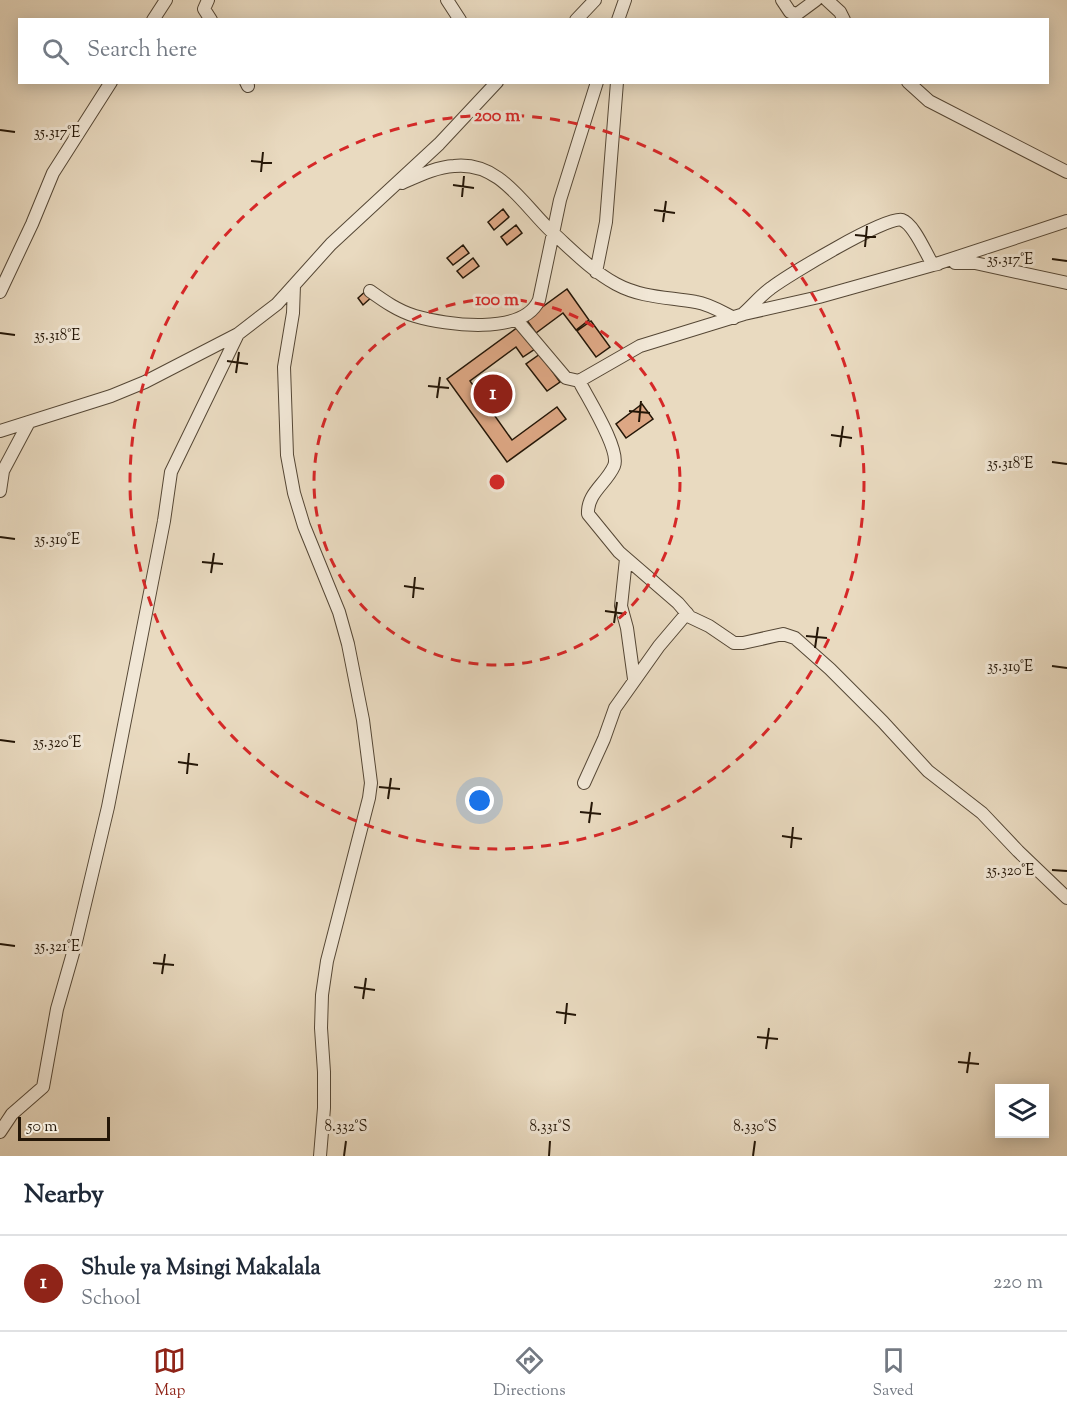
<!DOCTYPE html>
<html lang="en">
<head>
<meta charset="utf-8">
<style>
  :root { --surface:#fff; --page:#f2f2f3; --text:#1f2937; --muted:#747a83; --line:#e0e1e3; --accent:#8f2418 }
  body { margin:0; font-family:"Sorts Mill Goudy",serif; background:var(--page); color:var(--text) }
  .controls { position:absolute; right:18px; bottom:18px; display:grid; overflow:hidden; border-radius:0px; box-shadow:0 3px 15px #0003 }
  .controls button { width:54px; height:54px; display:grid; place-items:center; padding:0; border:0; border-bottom:2px solid var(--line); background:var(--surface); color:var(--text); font:30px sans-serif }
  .scale { position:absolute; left:18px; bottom:15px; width:92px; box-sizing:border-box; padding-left:6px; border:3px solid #241607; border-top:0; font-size:16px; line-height:21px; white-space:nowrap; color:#241607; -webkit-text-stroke:4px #f1e7d6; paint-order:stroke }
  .you { position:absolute; left:480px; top:801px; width:21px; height:21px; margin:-15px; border:4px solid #fff; border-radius:50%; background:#1a73e8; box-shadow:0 0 0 9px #1a73e833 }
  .badge { display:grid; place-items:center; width:39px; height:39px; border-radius:50%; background:var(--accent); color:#fff; font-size:20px; font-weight:700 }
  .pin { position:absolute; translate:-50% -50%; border:3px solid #fff; box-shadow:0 2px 6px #0006 }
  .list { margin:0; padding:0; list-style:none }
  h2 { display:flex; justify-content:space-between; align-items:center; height:78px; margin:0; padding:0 24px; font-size:26px }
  h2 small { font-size:20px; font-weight:400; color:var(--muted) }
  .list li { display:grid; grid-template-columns:39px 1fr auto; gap:18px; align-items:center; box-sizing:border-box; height:96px; padding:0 24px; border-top:2px solid var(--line) }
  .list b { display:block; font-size:22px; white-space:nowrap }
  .list p { margin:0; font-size:20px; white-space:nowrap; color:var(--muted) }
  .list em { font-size:20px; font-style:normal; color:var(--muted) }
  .icon { flex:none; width:33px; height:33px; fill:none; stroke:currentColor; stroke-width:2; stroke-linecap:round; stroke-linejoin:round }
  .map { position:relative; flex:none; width:1067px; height:1156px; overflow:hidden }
  .search { position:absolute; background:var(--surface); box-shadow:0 3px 15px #0003; left:18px; right:18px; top:18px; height:66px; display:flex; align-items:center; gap:15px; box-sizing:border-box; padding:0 21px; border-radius:0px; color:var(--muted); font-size:22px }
  .sheet { height:174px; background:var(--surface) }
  nav { display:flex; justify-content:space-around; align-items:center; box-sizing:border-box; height:84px; border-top:2px solid var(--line); background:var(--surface); font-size:16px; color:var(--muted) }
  nav a { display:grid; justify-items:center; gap:3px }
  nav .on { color:var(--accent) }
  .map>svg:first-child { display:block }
</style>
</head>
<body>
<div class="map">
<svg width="1067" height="1156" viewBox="0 0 1067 1156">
  <rect width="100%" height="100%" fill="#e9dac0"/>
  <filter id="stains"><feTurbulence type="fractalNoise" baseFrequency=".00333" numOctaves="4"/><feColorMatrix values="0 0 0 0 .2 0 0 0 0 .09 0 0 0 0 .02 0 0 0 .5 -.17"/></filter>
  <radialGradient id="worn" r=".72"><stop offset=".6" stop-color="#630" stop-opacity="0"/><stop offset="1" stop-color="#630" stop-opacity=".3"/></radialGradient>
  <path fill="#dda784" stroke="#241607" stroke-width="1.5" d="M503,209l6,8 -15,13 -6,-8z
    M516,225l6,8 -15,12 -6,-8z
    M463,245l6,8 -16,12 -6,-7z
    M473,258l6,8 -16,12 -6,-7z
    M368,289l6,6 -11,10 -5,-7z
    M567,289l22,31 -13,10 -13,-17 -27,20 -10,-14z
    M591,321l19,26 -14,10 -19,-26z
    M518,327l17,22 -12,8 -7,-10 -46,34 42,59 45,-33 9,12 -59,43 -60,-83z
    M540,354l20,28 -13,9 -21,-27z
    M642,404l11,15 -27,19 -10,-14z"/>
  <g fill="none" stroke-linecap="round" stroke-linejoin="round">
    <defs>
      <path id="street" d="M208,0l-4,9 7,11
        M447,0l13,20
        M782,0l8,12 7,2 19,-14
        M827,0l13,12 4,8
        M153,20l13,-20
        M576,20l19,-20
        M618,20l7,-20
        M246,82l2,4
        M908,82l21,19 138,71
        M402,183c16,-7 34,-16 52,-17 46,-5 69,39 98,66 20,18 40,39 64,52 26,14 52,13 80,18 13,2 26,10 38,16
        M955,263h20l92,20
        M596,272l10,-50 11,-140
        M294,285l-1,28 -9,54 3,88 7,38 10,33 35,86 9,32 15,76 8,63 -2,15 -42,163 -5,34 -1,33 3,44v36l-4,48
        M370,291c14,10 28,20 45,25 31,9 108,20 124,-16l21,-100 37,-118
        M0,292l32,-68 21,-51 58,-91
        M744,313c9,-8 17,-18 27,-25 16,-12 116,-73 131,-68 12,4 24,34 31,45l5,-1
        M517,320l49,58 13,3 61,-35 104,-32 75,-17 114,-32 134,-44
        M579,381c8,16 42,69 35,85 -8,18 -27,27 -26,48l31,38 59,51 12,14 19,9 25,17h9l40,-9 12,4 35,31 53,53 45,49 54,42 36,38 49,47
        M0,431l111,-35 34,-14 93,-48 39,-30 54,-60 108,-100 58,-62
        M0,491l3,-20 26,-49
        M626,559l-5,47 6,22 7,51
        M584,783l20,-44 11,-31 44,-62 28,-33
        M0,1132l12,-18 31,-27 14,-78 18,-63 33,-139 56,-286 7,-49 67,-138"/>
    </defs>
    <use href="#street" stroke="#554735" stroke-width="14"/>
    <use href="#street" stroke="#f1e7d6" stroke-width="12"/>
  </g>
  <path fill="none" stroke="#241607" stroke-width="2" d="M0,130l15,2M251,161l21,2M261,172l2,-20M453,185l21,3M462,197l2,-21M654,210l21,3M663,222l3,-21M855,235l21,2M865,247l2,-21M1052,259l15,2M0,333l15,2M227,361l21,3M236,373l3,-21M428,386l21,2M437,398l3,-21M629,411l21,2M639,422l2,-21M831,435l21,3M840,447l3,-21M1052,462l15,2M0,537l15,2M202,562l21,2M211,573l3,-20M404,586l20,3M413,598l2,-21M605,611l21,3M614,623l3,-21M806,636l21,2M815,648l3,-21M1052,666l15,2M0,740l15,2M178,762l20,3M187,774l2,-21M379,787l21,2M388,799l3,-21M580,812l21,2M589,823l3,-21M782,836l20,3M791,848l2,-21M1052,870l15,1M0,944l15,2M153,963l21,2M162,974l3,-20M354,987l21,3M363,999l3,-21M556,1012l20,3M565,1024l2,-21M757,1037l21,2M766,1049l3,-21M958,1062l21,2M967,1073l3,-21M344,1156l2,-15M549,1156l1,-15M753,1156l2,-15"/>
  <g fill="none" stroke="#d62828" stroke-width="3" stroke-dasharray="10 8">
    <circle cx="497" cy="482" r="183"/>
    <circle cx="497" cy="482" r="367"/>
  </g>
  <g font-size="15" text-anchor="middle" fill="#241607" stroke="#f1e7d6" stroke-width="6" stroke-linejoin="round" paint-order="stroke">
    <text x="57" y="137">35.317°E</text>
    <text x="1010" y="264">35.317°E</text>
    <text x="57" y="340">35.318°E</text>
    <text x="1010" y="468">35.318°E</text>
    <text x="57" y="544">35.319°E</text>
    <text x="1010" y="671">35.319°E</text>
    <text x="57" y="747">35.320°E</text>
    <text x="1010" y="875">35.320°E</text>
    <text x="57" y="951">35.321°E</text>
    <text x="346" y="1131">8.332°S</text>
    <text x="550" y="1131">8.331°S</text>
    <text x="755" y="1131">8.330°S</text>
  </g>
  <circle cx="497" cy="482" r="9" fill="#d62828" stroke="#f1e7d6" stroke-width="3"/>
  <g font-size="18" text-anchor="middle" font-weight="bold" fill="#d62828" stroke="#f1e7d6" stroke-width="6" stroke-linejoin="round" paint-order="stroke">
    <text x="497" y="121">200 m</text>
    <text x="497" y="305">100 m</text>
  </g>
  <rect width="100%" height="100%" filter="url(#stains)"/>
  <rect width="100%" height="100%" fill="url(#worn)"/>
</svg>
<div class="controls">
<button><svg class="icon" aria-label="layers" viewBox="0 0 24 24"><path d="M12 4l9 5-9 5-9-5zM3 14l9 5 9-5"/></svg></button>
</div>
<div class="scale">50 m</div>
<div class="you"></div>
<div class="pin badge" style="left:493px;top:394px">1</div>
<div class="search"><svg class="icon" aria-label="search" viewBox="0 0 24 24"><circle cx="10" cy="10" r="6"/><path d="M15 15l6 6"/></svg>Search here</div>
</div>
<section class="sheet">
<h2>Nearby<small></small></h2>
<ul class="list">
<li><span class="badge">1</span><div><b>Shule ya Msingi Makalala</b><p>School</p></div><em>220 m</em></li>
</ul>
</section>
<nav>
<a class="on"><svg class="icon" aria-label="map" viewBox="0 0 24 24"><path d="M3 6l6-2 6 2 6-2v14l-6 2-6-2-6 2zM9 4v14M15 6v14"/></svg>Map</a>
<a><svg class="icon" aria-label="directions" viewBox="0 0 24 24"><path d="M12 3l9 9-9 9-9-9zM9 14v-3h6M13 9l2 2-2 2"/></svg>Directions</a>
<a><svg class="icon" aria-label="saved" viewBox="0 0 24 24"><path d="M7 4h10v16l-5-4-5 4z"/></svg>Saved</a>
</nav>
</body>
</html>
